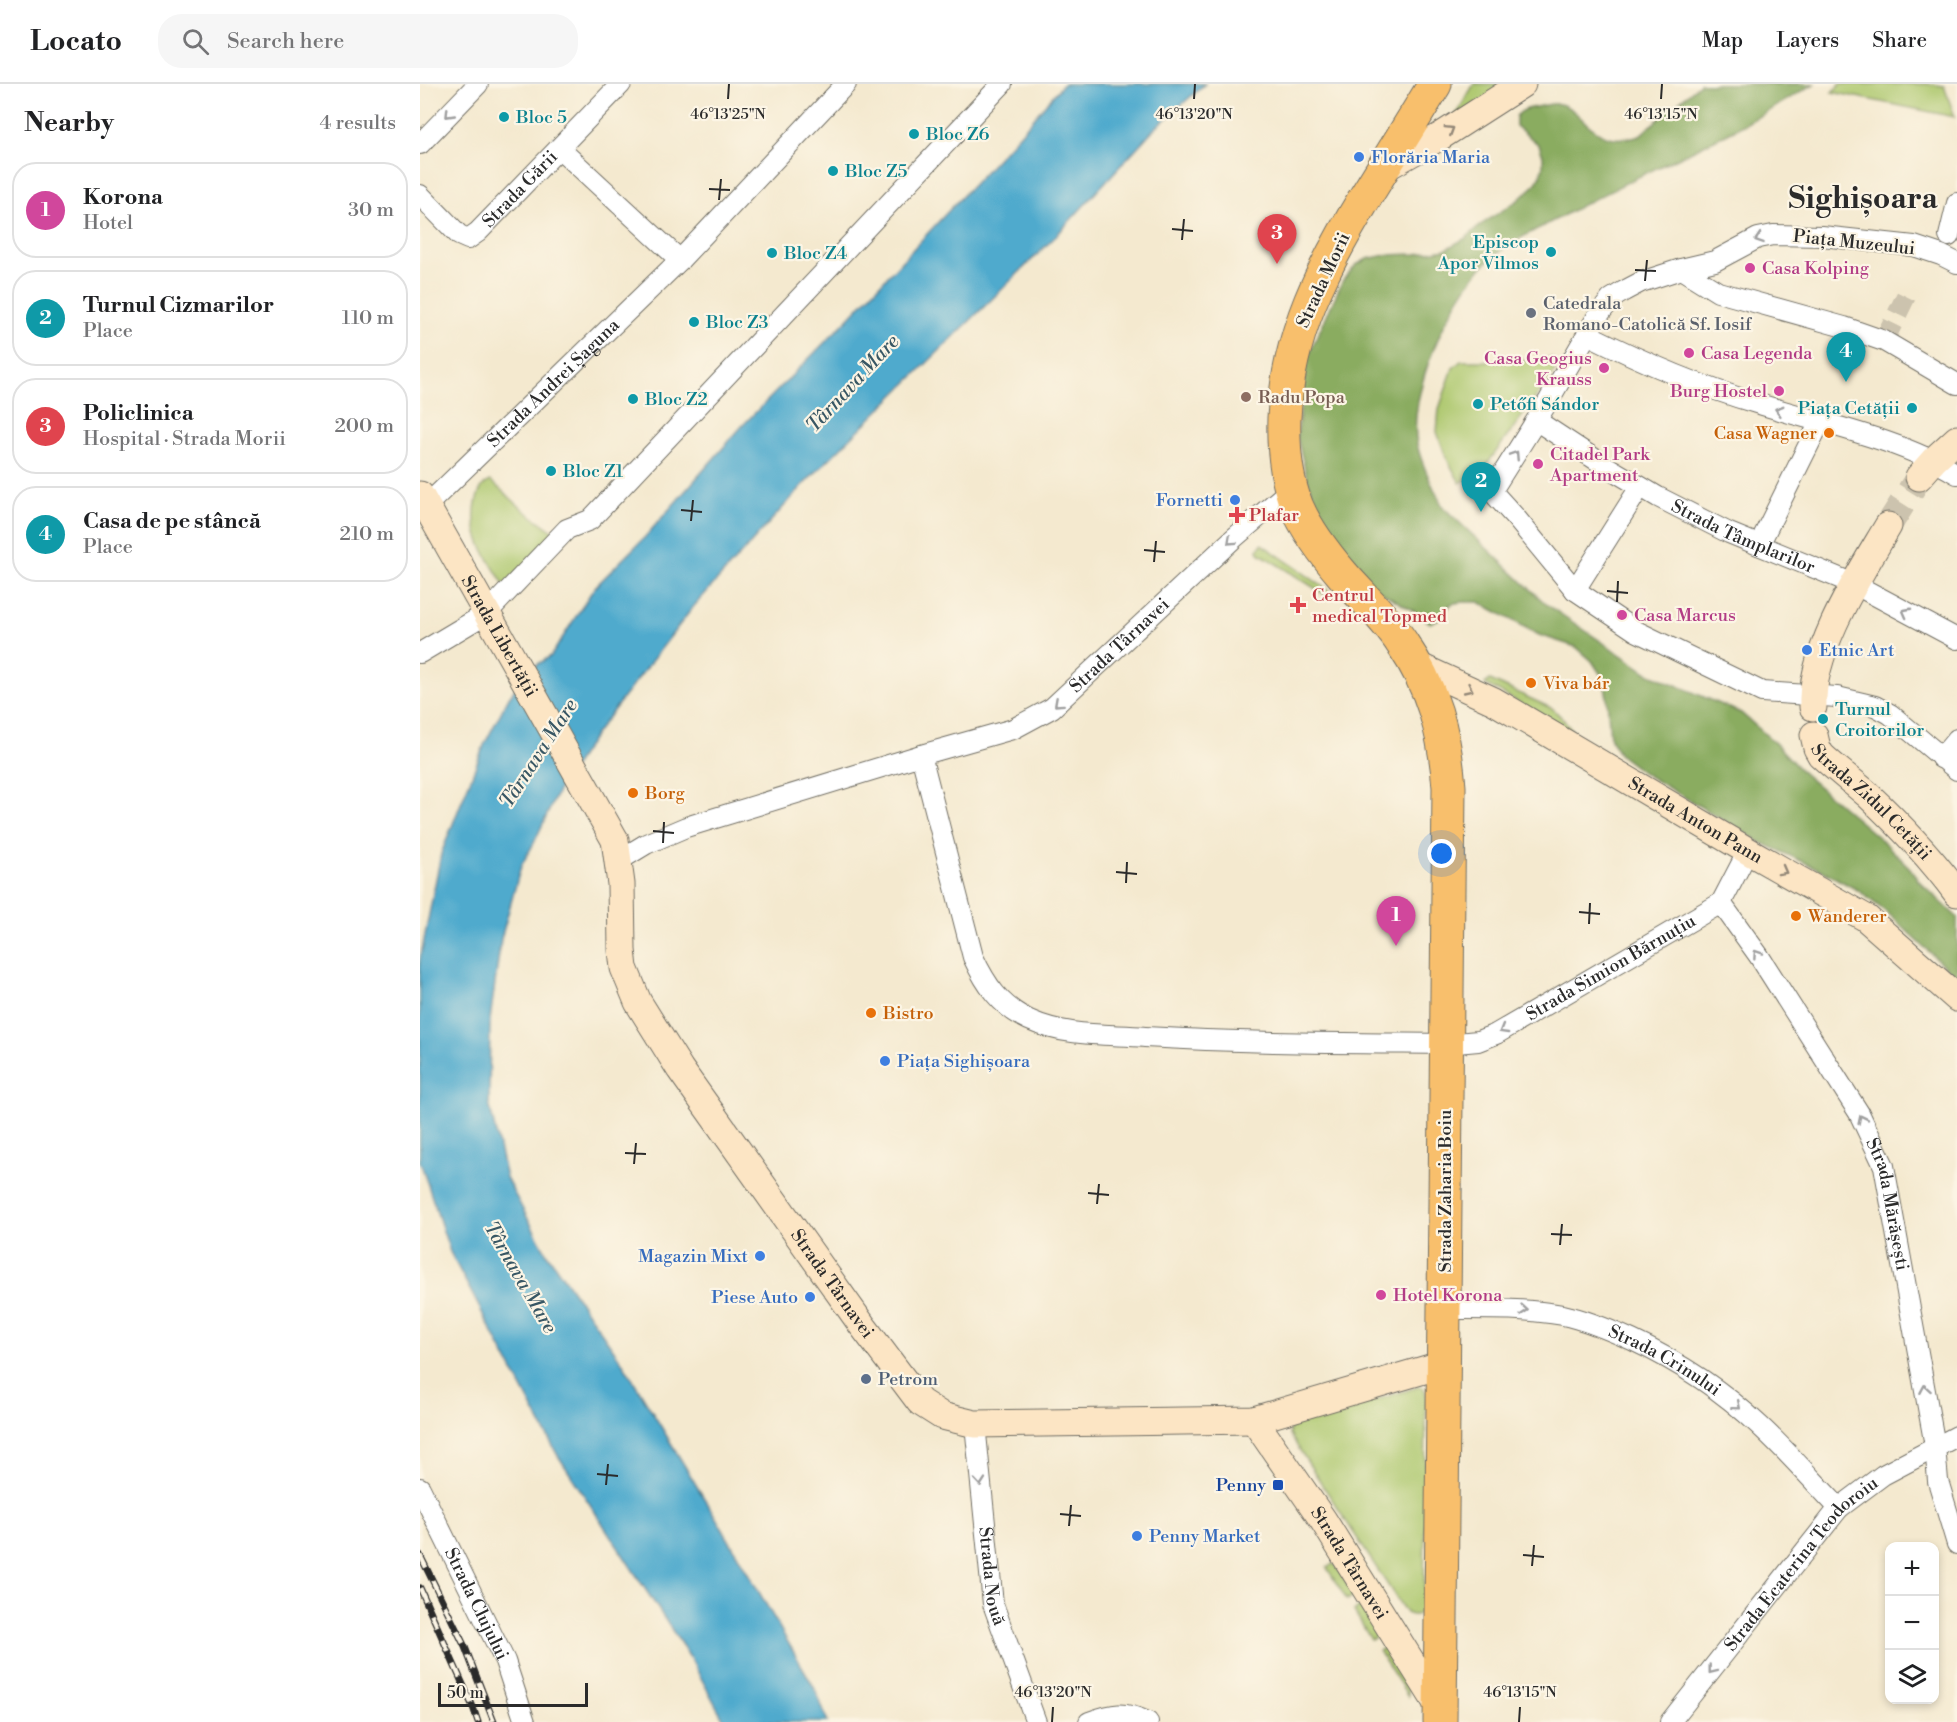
<!DOCTYPE html>
<html lang="en">
<head>
<meta charset="utf-8">
<style>
  :root { --surface:#fff; --page:#f6f6f6; --text:#202124; --muted:#757577; --line:#e0e0e0; --accent:#1f6fb2 }
  body { margin:0; font-family:"Libre Bodoni",serif; background:var(--page); color:var(--text) }
  .controls { position:absolute; right:18px; bottom:18px; display:grid; overflow:hidden; border-radius:12px; box-shadow:0 3px 9px #0003 }
  .controls button { width:54px; height:54px; display:grid; place-items:center; padding:0; border:0; border-bottom:2px solid var(--line); background:var(--surface); color:var(--text); font:30px sans-serif }
  .scale { position:absolute; left:18px; bottom:15px; width:150px; box-sizing:border-box; padding-left:6px; border:3px solid #2b2b2b; border-top:0; font-size:16px; line-height:21px; white-space:nowrap; color:#2b2b2b; -webkit-text-stroke:4px #fcf5e5; paint-order:stroke }
  .you { position:absolute; left:1022px; top:770px; width:21px; height:21px; margin:-15px; border:4px solid #fff; border-radius:50%; background:#1a73e8; box-shadow:0 0 0 9px #1a73e833 }
  .badge { display:grid; place-items:center; width:39px; height:39px; border-radius:50%; background:var(--accent); color:#fff; font-size:20px; font-weight:700 }
  .pin { position:absolute; translate:-50% -50px; filter:drop-shadow(0 2px 3px #0008) }
  .pin::after { content:''; position:absolute; top:32px; width:21px; height:18px; background:inherit; clip-path:polygon(0 0,100% 0,50% 100%) }
  .list { margin:0; padding:0; list-style:none }
  h2 { display:flex; justify-content:space-between; align-items:center; height:78px; margin:0; padding:0 24px; font-size:26px }
  h2 small { font-size:20px; font-weight:400; color:var(--muted) }
  .list li { display:grid; grid-template-columns:39px 1fr auto; gap:18px; align-items:center; box-sizing:border-box; height:96px; margin:0 12px 12px; padding:0 12px; border:2px solid var(--line); border-radius:24px }
  .list b { display:block; font-size:22px; white-space:nowrap }
  .list p { margin:0; font-size:20px; white-space:nowrap; color:var(--muted) }
  .list em { font-size:20px; font-style:normal; color:var(--muted) }
  .icon { flex:none; width:33px; height:33px; fill:none; stroke:currentColor; stroke-width:2; stroke-linecap:round; stroke-linejoin:round }
  .map { position:relative; flex:none; width:1537px; height:1638px; overflow:hidden }
  header { display:flex; align-items:center; gap:36px; box-sizing:border-box; height:84px; padding:0 30px; background:var(--surface); border-bottom:2px solid var(--line) }
  header strong { font-size:28px }
  nav { display:flex; gap:33px; margin-inline-start:auto; font-size:21px }
  .search { width:420px; height:54px; background:var(--page); display:flex; align-items:center; gap:15px; box-sizing:border-box; padding:0 21px; border-radius:24px; color:var(--muted); font-size:22px }
  main { display:flex }
  aside { flex:1; background:var(--surface) }
  .map>svg:first-child { display:block }
</style>
</head>
<body>
<header>
<strong>Locato</strong>
<div class="search"><svg class="icon" aria-label="search" viewBox="0 0 24 24"><circle cx="10" cy="10" r="6"/><path d="M15 15l6 6"/></svg>Search here</div>
<nav><a>Map</a><a>Layers</a><a>Share</a></nav>
</header>
<main>
<aside>
<h2>Nearby<small>4 results</small></h2>
<ul class="list">
<li><span class="badge" style="background:#d1479c">1</span><div><b>Korona</b><p>Hotel</p></div><em>30 m</em></li>
<li><span class="badge" style="background:#0f9aa8">2</span><div><b>Turnul Cizmarilor</b><p>Place</p></div><em>110 m</em></li>
<li><span class="badge" style="background:#e0444e">3</span><div><b>Policlinica</b><p>Hospital · Strada Morii</p></div><em>200 m</em></li>
<li><span class="badge" style="background:#0f9aa8">4</span><div><b>Casa de pe stâncă</b><p>Place</p></div><em>210 m</em></li>
</ul>
</aside>
<div class="map">
<svg width="1537" height="1638" viewBox="0 0 1537 1638">
  <rect width="100%" height="100%" fill="#fcf5e5"/>
  <filter id="ink" filterUnits="userSpaceOnUse"><feTurbulence type="fractalNoise" baseFrequency=".0167" numOctaves="2"/><feDisplacementMap in="SourceGraphic" scale="12" xChannelSelector="R" yChannelSelector="G"/><feConvolveMatrix kernelMatrix="1 2 1 2 8 2 1 2 1" color-interpolation-filters="sRGB"/></filter>
  <filter id="wash" filterUnits="userSpaceOnUse"><feTurbulence type="fractalNoise" baseFrequency=".008" numOctaves="4" result="noise"/><feDisplacementMap in="SourceGraphic" scale="24" xChannelSelector="R" yChannelSelector="G"/><feGaussianBlur stdDeviation="1.35" result="paint"/><feColorMatrix in="noise" values="0 0 0 0 0 0 0 0 0 0 0 0 0 0 0 0 0 1.4 0 .05"/><feComposite in="paint" operator="in"/></filter>
  <g filter="url(#wash)">
    <rect width="100%" height="100%" fill="#f4e9cf"/>
    <path fill="#adc86e" stroke="#6c7a4c" stroke-width="1.5" d="M1054,0h43l-67,41z
      M1421,0h88l15,2 11,31 -123,-25z
      M1132,274l3,13 -73,100 -22,12 -14,-26 -9,-25 2,-23 14,-41 8,-7h48z
      M71,397l34,30 29,21 -46,59c-18,-30 -41,-56 -31,-92 3,-10 5,-15 14,-18z
      M842,460l70,49 -3,4 -70,-44 -1,-4z
      M1070,596l63,29 12,12 8,11 -88,-48z
      M998,1303h5l3,6 -2,216c-6,6 -10,8 -18,4l-116,-178v-6l4,-4z
      M914,1479l21,32 -8,5 -20,-32z
      M942,1521l18,29 -9,6 -17,-29z
      M970,1560l18,28v24l-29,-45z"/>
    <path fill="#8aac61" stroke="#5a6c46" stroke-width="1.5" d="M1280,0h114c-24,14 -47,28 -71,41 -57,31 -118,56 -175,88 -27,15 -59,28 -81,49 -37,36 -80,131 -70,182 5,22 16,43 26,63l103,97 102,69 93,40 34,30 28,30 83,71 24,24 9,13 38,36v61l-66,-62 -32,-25 -36,-20 -63,-29 -115,-68 -25,-19 -10,-16 -3,-42 -4,-19 -11,-17 -16,-14 -37,-12 -60,-33h-19l-9,2 -12,15 -9,4 -16,-12 -47,-27 -43,-65 -16,-37 -11,-45 10,-79 36,-78 13,-15 11,-6 19,-4 30,-1 30,-5 20,-11 16,-14 36,-24 16,-14 6,-9 3,-10v-11l-4,-11 -23,-19v-10c8,-8 14,-8 25,-10 7,-1 15,-4 22,-1 7,2 14,9 19,14 18,18 32,24 58,16z"/>
    <path fill="#4faacd" stroke="#3d6a7c" stroke-width="1.5" d="M643,0h142l-51,45 -99,108 -249,245 -112,124 -98,127 -37,56 -25,54 -13,23 -20,73 -11,81 -1,83 17,75 41,76 77,111 95,158 95,164 14,35h-103l-36,-66 -132,-202 -107,-202 -30,-91v-201l21,-106 43,-109 25,-48 21,-28 21,-13 43,-68 51,-51 98,-112 105,-106 172,-185z"/>
  </g>
  <g filter="url(#ink)">
    <g fill="none" stroke-linecap="round" stroke-linejoin="round">
      <path stroke="#ccc3ae" stroke-width="20" stroke-dasharray="20 10" stroke-linecap="butt" d="M1464,257l23,-47"/>
      <path stroke="#ccc3ae" stroke-width="27" stroke-dasharray="27 14" stroke-linecap="butt" d="M1468,442l31,-49"/>
      <defs>
        <g id="street">
          <path d="M0,60l58,-60"/>
          <path d="M140,65l120,111"/>
          <path id="s1" d="M0,111l39,40 9,4 10,-7 143,-148"/>
          <path d="M1529,152l8,-33"/>
          <path d="M1537,179l-16,-8 -27,-9 -92,-10 -49,-1 -15,3 -43,23 -34,8 -40,13 -17,9 -13,8 -14,18 -48,83 -56,89 3,7 20,22 59,72 61,41 126,61 75,5 38,9 15,8 67,56"/>
          <path d="M1261,185l37,23 126,35 40,14 73,43"/>
          <path d="M1167,250c54,27 111,52 169,69 64,20 144,36 201,71"/>
          <path id="s2" d="M1117,337l67,44 54,32 71,36 125,51 103,55"/>
          <path id="s3" d="M6,422l254,-246 166,-176"/>
          <path d="M1339,461l61,-123"/>
          <path d="M1155,506l65,-103"/>
          <path d="M0,569l67,-40 80,-84 23,-9 412,-436"/>
          <path id="s4" d="M501,671l52,202c13,28 27,49 56,63 37,17 77,14 116,17 100,6 200,6 301,7l32,-3 18,-7 225,-131 27,-52"/>
          <path d="M1521,674l16,-19"/>
          <path id="s5" d="M198,777l28,-17 40,-17 235,-72 92,-26 39,-21 182,-170 57,-49"/>
          <path id="s6" d="M1301,819l38,53 100,157 25,53 51,280 3,35 19,63"/>
          <path id="s7" d="M1024,1225c40,0 80,-1 119,6 24,5 47,15 69,25 47,22 90,50 128,86 28,26 53,55 79,82"/>
          <path id="s8" d="M555,1340l18,180 43,118"/>
          <path id="s9" d="M0,1404l85,173 20,61"/>
          <path d="M669,1638c24,-9 35,-11 59,0"/>
          <path id="s10" d="M1250,1638l169,-214 44,-33 74,-39"/>
        </g>
        <g id="secondary">
          <path d="M961,86l60,-34 81,-52"/>
          <path d="M1499,393l15,-17 23,-21"/>
          <path id="s11" d="M0,411l195,345 6,44 1,66 2,18 14,34 42,67 182,256 58,77 22,14 33,8 279,-4 190,-56"/>
          <path id="s12" d="M996,581l78,36 254,150 118,67 91,80"/>
          <path d="M1393,623c-3,-57 47,-133 75,-181"/>
          <path id="s13" d="M1394,651l3,13 4,7c15,14 31,26 46,39 32,30 64,64 90,99"/>
          <path id="s14" d="M834,1336l69,100 117,188"/>
        </g>
        <path id="highway" d="M1015,0c-23,37 -46,74 -69,112 -43,71 -78,137 -82,222 -1,30 2,61 13,89 11,25 28,47 46,68 19,22 43,43 59,68 31,45 43,91 47,144l-9,935"/>
      </defs>
      <use href="#street" stroke="#716e64" stroke-width="22"/>
      <use href="#secondary" stroke="#716e64" stroke-width="29"/>
      <use href="#highway" stroke="#716e64" stroke-width="35"/>
      <use href="#street" stroke="#fff" stroke-width="20"/>
      <use href="#secondary" stroke="#fce5c4" stroke-width="27"/>
      <use href="#highway" stroke="#f8bf6c" stroke-width="33"/>
      <defs>
        <path id="rail" d="M0,1471l45,92 29,75
          M0,1504l53,119 5,15"/>
      </defs>
      <use href="#rail" stroke="#2b2b2b" stroke-width="7"/>
      <use href="#rail" stroke="#fcf5e5" stroke-width="4.5" stroke-dasharray="14" stroke-linecap="butt"/>
    </g>
    <defs><path id="oneway-chevron" d="M-2-3.5L2.5 0L-2 3.5" fill="none" stroke-width="1.6" stroke-linecap="round" stroke-linejoin="round" transform="scale(1.5)"/></defs>
    <g stroke="#a0a0a0">
      <use href="#oneway-chevron" transform="translate(29 30) rotate(134)"/>
      <use href="#oneway-chevron" transform="translate(1339 155) rotate(161)"/>
      <use href="#oneway-chevron" transform="translate(1359 326) rotate(-164)"/>
      <use href="#oneway-chevron" transform="translate(1095 371) rotate(-57)"/>
      <use href="#oneway-chevron" transform="translate(811 457) rotate(138)"/>
      <use href="#oneway-chevron" transform="translate(1486 528) rotate(-152)"/>
      <use href="#oneway-chevron" transform="translate(638 619) rotate(138)"/>
      <use href="#oneway-chevron" transform="translate(1337 870) rotate(-124)"/>
      <use href="#oneway-chevron" transform="translate(1083 946) rotate(150)"/>
      <use href="#oneway-chevron" transform="translate(1442 1035) rotate(-116)"/>
      <use href="#oneway-chevron" transform="translate(1104 1226) rotate(5)"/>
      <use href="#oneway-chevron" transform="translate(1505 1305) rotate(-100)"/>
      <use href="#oneway-chevron" transform="translate(1317 1322) rotate(40)"/>
      <use href="#oneway-chevron" transform="translate(560 1398) rotate(85)"/>
      <use href="#oneway-chevron" transform="translate(1292 1586) rotate(128)"/>
    </g>
    <g stroke="#948878">
      <use href="#oneway-chevron" transform="translate(1030 46) rotate(-32)"/>
      <use href="#oneway-chevron" transform="translate(1049 605) rotate(25)"/>
      <use href="#oneway-chevron" transform="translate(1363 787) rotate(29)"/>
    </g>
  </g>
  <path fill="none" stroke="#2b2b2b" stroke-width="2" d="M308,15l1,-15M774,15l1,-15M1241,15l1,-15M289,105l21,1M299,116l2,-21M752,145l21,2M762,156l2,-21M1215,186l21,1M1225,197l2,-21M261,426l21,2M271,437l2,-21M724,466l21,2M734,478l2,-21M1187,507l21,2M1197,518l1,-21M233,747l21,2M243,759l1,-21M696,788l21,2M706,799l1,-21M1159,828l21,2M1169,840l1,-21M205,1069l21,1M214,1080l2,-21M668,1109l21,2M677,1120l2,-20M1131,1150l21,1M1140,1161l2,-21M177,1390l21,2M186,1401l2,-21M640,1430l21,2M649,1442l2,-21M1103,1471l21,2M1112,1482l2,-21M632,1638l1,-15M1099,1638l1,-15"/>
  <g fill="#0f9aa8" stroke="#fcf5e5" stroke-width="2">
    <circle cx="84" cy="33" r="6"/>
    <circle cx="494" cy="50" r="6"/>
    <circle cx="413" cy="87" r="6"/>
    <circle cx="1131" cy="168" r="6"/>
    <circle cx="352" cy="169" r="6"/>
    <circle cx="274" cy="238" r="6"/>
    <circle cx="213" cy="315" r="6"/>
    <circle cx="1058" cy="320" r="6"/>
    <circle cx="1492" cy="324" r="6"/>
    <circle cx="131" cy="387" r="6"/>
    <circle cx="1403" cy="635" r="6"/>
  </g>
  <g fill="#3f7fe0" stroke="#fcf5e5" stroke-width="2">
    <circle cx="939" cy="73" r="6"/>
    <circle cx="815" cy="416" r="6"/>
    <circle cx="1387" cy="566" r="6"/>
    <circle cx="465" cy="977" r="6"/>
    <circle cx="340" cy="1172" r="6"/>
    <circle cx="390" cy="1213" r="6"/>
    <circle cx="717" cy="1452" r="6"/>
  </g>
  <g fill="#d1479c" stroke="#fcf5e5" stroke-width="2">
    <circle cx="1330" cy="184" r="6"/>
    <circle cx="1269" cy="269" r="6"/>
    <circle cx="1184" cy="284" r="6"/>
    <circle cx="1359" cy="307" r="6"/>
    <circle cx="1118" cy="380" r="6"/>
    <circle cx="1202" cy="531" r="6"/>
    <circle cx="961" cy="1211" r="6"/>
  </g>
  <circle fill="#6b7280" stroke="#fcf5e5" stroke-width="2" cx="1111" cy="229" r="6"/>
  <circle fill="#8d6e63" stroke="#fcf5e5" stroke-width="2" cx="826" cy="313" r="6"/>
  <g fill="#e8710a" stroke="#fcf5e5" stroke-width="2">
    <circle cx="1409" cy="349" r="6"/>
    <circle cx="1111" cy="599" r="6"/>
    <circle cx="213" cy="709" r="6"/>
    <circle cx="1376" cy="832" r="6"/>
    <circle cx="451" cy="929" r="6"/>
  </g>
  <g fill="#e0444e" stroke="#fcf5e5" stroke-width="2">
    <path d="M814 422h6v6h6v6h-6v6h-6v-6h-6v-6h6z"/>
    <path d="M875 512h6v6h6v6h-6v6h-6v-6h-6v-6h6z"/>
  </g>
  <circle fill="#5c6f8a" stroke="#fcf5e5" stroke-width="2" cx="446" cy="1295" r="6"/>
  <rect fill="#1a4fb4" stroke="#fcf5e5" stroke-width="2" x="852" y="1395" width="12" height="12" rx="3"/>
  <g text-anchor="middle" stroke-width="4.5" stroke-linejoin="round" paint-order="stroke">
    <g font-size="18" fill="#0d838f" stroke="#fcf5e5" text-anchor="start">
      <text x="96" y="39">Bloc 5</text>
      <text x="506" y="56">Bloc Z6</text>
      <text x="425" y="93">Bloc Z5</text>
      <text x="1119" y="164" text-anchor="end">Episcop<tspan x="1119" dy="21">Apor Vilmos</tspan></text>
      <text x="364" y="175">Bloc Z4</text>
      <text x="286" y="244">Bloc Z3</text>
      <text x="225" y="321">Bloc Z2</text>
      <text x="1070" y="326">Petőfi Sándor</text>
      <text x="1480" y="330" text-anchor="end">Piața Cetății</text>
      <text x="143" y="393">Bloc Z1</text>
      <text x="1415" y="631">Turnul<tspan x="1415" dy="21">Croitorilor</tspan></text>
    </g>
    <g font-size="18" fill="#366cbe" stroke="#fcf5e5" text-anchor="start">
      <text x="951" y="79">Florăria Maria</text>
      <text x="803" y="422" text-anchor="end">Fornetti</text>
      <text x="1399" y="572">Etnic Art</text>
      <text x="477" y="983">Piața Sighișoara</text>
      <text x="328" y="1178" text-anchor="end">Magazin Mixt</text>
      <text x="378" y="1219" text-anchor="end">Piese Auto</text>
      <text x="729" y="1458">Penny Market</text>
    </g>
    <g font-size="18" fill="#2b2b2b" stroke="#fcf5e5">
      <text dy="6" stroke="none"><textPath href="#s1" startOffset="138">Strada Gării</textPath></text>
      <text transform="translate(1434 158) rotate(6)" y="6">Piața Muzeului</text>
      <text transform="translate(903 196) rotate(-65)" y="6">Strada Morii</text>
      <text dy="6" stroke="none"><textPath href="#s3" startOffset="177">Strada Andrei Șaguna</textPath></text>
      <text dy="6" stroke="none"><textPath href="#s2" startOffset="237">Strada Tâmplarilor</textPath></text>
      <text dy="6" stroke="none"><textPath href="#s11" startOffset="162">Strada Libertății</textPath></text>
      <text dy="6" stroke="none"><textPath href="#s5" startOffset="554">Strada Târnavei</textPath></text>
      <text dy="6" stroke="none"><textPath href="#s13" startOffset="90">Strada Zidul Cetății</textPath></text>
      <text dy="6" stroke="none"><textPath href="#s12" startOffset="320">Strada Anton Pann</textPath></text>
      <text dy="6" stroke="none"><textPath href="#s4" startOffset="898">Strada Simion Bărnuțiu</textPath></text>
      <text transform="translate(1025 1107) rotate(-90)" y="6">Strada Zaharia Boiu</text>
      <text dy="6" stroke="none"><textPath href="#s6" startOffset="348">Strada Mărășești</textPath></text>
      <text dy="6" stroke="none"><textPath href="#s11" startOffset="904">Strada Târnavei</textPath></text>
      <text dy="6" stroke="none"><textPath href="#s7" startOffset="231">Strada Crinului</textPath></text>
      <text dy="6" stroke="none"><textPath href="#s14" startOffset="172">Strada Târnavei</textPath></text>
      <text dy="6" stroke="none"><textPath href="#s10" startOffset="206">Strada Ecaterina Teodoroiu</textPath></text>
      <text dy="6" stroke="none"><textPath href="#s8" startOffset="153">Strada Nouă</textPath></text>
      <text dy="6" stroke="none"><textPath href="#s9" startOffset="129">Strada Clujului</textPath></text>
    </g>
    <g font-size="18" fill="#b23c85" stroke="#fcf5e5" text-anchor="start">
      <text x="1342" y="190">Casa Kolping</text>
      <text x="1281" y="275">Casa Legenda</text>
      <text x="1172" y="280" text-anchor="end">Casa Geogius<tspan x="1172" dy="21">Krauss</tspan></text>
      <text x="1347" y="313" text-anchor="end">Burg Hostel</text>
      <text x="1130" y="376">Citadel Park<tspan x="1130" dy="21">Apartment</tspan></text>
      <text x="1214" y="537">Casa Marcus</text>
      <text x="973" y="1217">Hotel Korona</text>
    </g>
    <g font-size="18" fill="#5b616d" stroke="#fcf5e5" text-anchor="start">
      <text x="1123" y="225">Catedrala<tspan x="1123" dy="21">Romano-Catolică Sf. Iosif</tspan></text>
    </g>
    <g font-size="18" fill="#785e54" stroke="#fcf5e5" text-anchor="start">
      <text x="838" y="319">Radu Popa</text>
    </g>
    <g font-size="18" fill="#c56008" stroke="#fcf5e5" text-anchor="start">
      <text x="1397" y="355" text-anchor="end">Casa Wagner</text>
      <text x="1123" y="605">Viva bár</text>
      <text x="225" y="715">Borg</text>
      <text x="1388" y="838">Wanderer</text>
      <text x="463" y="935">Bistro</text>
    </g>
    <g font-size="18" fill="#be3a42" stroke="#fcf5e5" text-anchor="start">
      <text x="829" y="437">Plafar</text>
      <text x="892" y="517">Centrul<tspan x="892" dy="21">medical Topmed</tspan></text>
    </g>
    <g font-size="18" fill="#4e5e75" stroke="#fcf5e5" text-anchor="start">
      <text x="458" y="1301">Petrom</text>
    </g>
    <g font-size="18" fill="#164399" stroke="#fcf5e5" text-anchor="end">
      <text x="846" y="1407">Penny</text>
    </g>
    <g font-size="20" font-style="italic" fill="#385764" stroke="#fcf5e5">
      <text transform="translate(432 299) rotate(-47)" y="7">Târnava Mare</text>
      <text transform="translate(118 669) rotate(-57)" y="7">Târnava Mare</text>
      <text transform="translate(101 1193) rotate(60)" y="7">Târnava Mare</text>
    </g>
    <g font-size="30" font-weight="bold" fill="#2b2b2b" stroke="#fcf5e5">
      <text x="1443" y="124">Sighișoara</text>
    </g>
  </g>
  <g font-size="15" text-anchor="middle" fill="#2b2b2b" stroke="#fcf5e5" stroke-width="4.5" stroke-linejoin="round" paint-order="stroke">
    <text x="308" y="35">46°13'25"N</text>
    <text x="774" y="35">46°13'20"N</text>
    <text x="1241" y="35">46°13'15"N</text>
    <text x="633" y="1613">46°13'20"N</text>
    <text x="1100" y="1613">46°13'15"N</text>
  </g>
</svg>
<div class="controls">
<button>+</button>
<button>−</button>
<button><svg class="icon" aria-label="layers" viewBox="0 0 24 24"><path d="M12 4l9 5-9 5-9-5zM3 14l9 5 9-5"/></svg></button>
</div>
<div class="scale">50 m</div>
<div class="you"></div>
<div class="pin badge" style="left:976px;top:862px;background:#d1479c">1</div>
<div class="pin badge" style="left:1061px;top:428px;background:#0f9aa8">2</div>
<div class="pin badge" style="left:857px;top:180px;background:#e0444e">3</div>
<div class="pin badge" style="left:1426px;top:298px;background:#0f9aa8">4</div>
</div>
</main>
</body>
</html>
